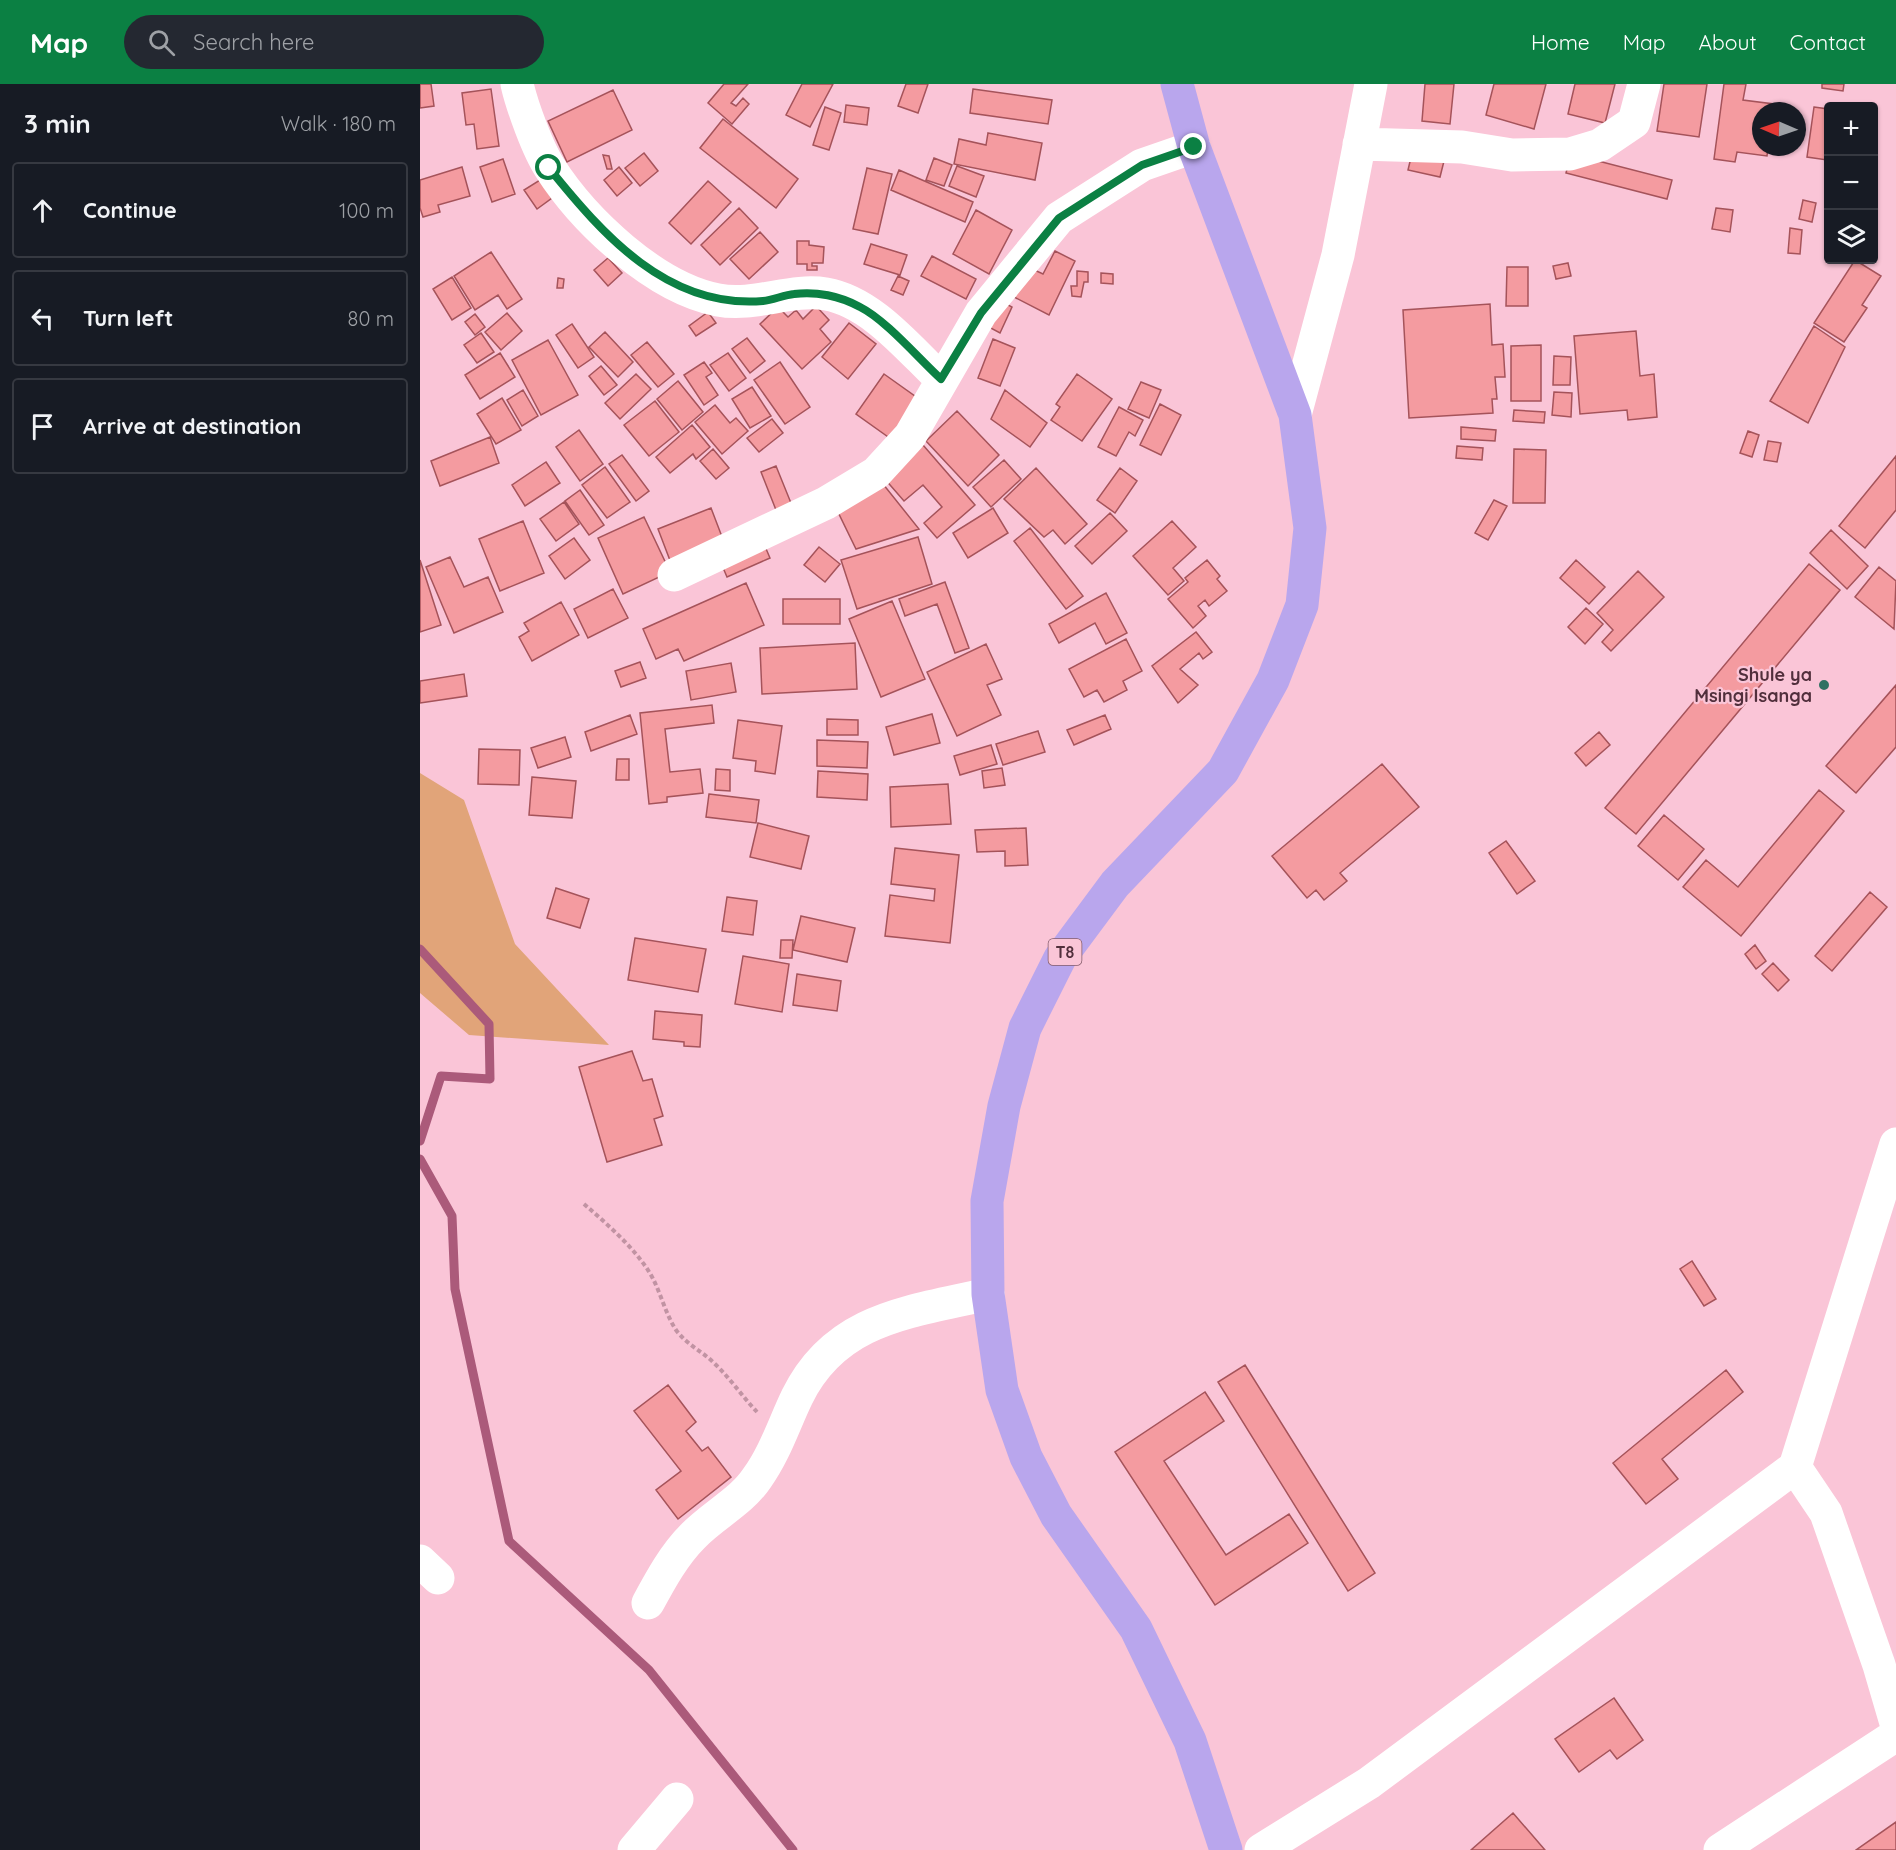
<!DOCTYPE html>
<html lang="en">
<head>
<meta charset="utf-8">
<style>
  :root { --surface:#171b24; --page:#242831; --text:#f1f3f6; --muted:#9ea1a6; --line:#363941; --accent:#0b8043 }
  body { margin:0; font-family:Quicksand,sans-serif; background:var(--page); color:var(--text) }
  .controls { position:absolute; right:18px; top:18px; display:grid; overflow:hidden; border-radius:6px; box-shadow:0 2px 4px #0004 }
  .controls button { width:54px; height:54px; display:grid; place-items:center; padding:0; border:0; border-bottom:2px solid var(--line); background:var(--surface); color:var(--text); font:30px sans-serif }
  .compass { position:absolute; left:1332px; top:18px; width:54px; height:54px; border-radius:50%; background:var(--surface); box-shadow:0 2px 4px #0004; rotate:272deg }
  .stop { position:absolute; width:18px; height:18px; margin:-14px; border:4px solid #0b8043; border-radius:50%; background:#fff }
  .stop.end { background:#0b8043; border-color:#fff; box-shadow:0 2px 6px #0008 }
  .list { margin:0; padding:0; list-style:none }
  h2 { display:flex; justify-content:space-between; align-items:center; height:78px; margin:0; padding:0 24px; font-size:26px }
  h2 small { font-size:20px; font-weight:400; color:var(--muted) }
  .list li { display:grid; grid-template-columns:39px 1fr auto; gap:18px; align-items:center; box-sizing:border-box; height:96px; margin:0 12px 12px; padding:0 12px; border:2px solid var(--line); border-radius:6px }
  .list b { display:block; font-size:22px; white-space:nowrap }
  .list em { font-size:20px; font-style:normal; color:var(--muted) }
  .icon { flex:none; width:33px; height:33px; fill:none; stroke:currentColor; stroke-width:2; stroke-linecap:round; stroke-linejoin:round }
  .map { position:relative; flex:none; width:1476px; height:1766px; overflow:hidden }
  header { display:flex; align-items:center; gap:36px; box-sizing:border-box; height:84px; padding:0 30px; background:var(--accent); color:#fff }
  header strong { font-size:28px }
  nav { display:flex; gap:33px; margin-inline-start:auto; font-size:21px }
  .search { width:420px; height:54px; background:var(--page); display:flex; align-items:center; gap:15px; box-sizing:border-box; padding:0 21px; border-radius:33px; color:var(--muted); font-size:22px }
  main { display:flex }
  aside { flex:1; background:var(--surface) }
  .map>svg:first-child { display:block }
</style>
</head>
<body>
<header>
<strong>Map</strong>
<div class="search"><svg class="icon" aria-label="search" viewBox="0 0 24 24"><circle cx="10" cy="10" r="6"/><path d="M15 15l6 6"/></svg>Search here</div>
<nav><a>Home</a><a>Map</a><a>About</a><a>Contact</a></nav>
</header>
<main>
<aside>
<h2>3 min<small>Walk · 180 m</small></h2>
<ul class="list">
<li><svg class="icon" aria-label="ahead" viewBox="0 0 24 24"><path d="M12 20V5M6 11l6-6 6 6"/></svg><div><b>Continue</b></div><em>100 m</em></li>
<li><svg class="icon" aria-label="left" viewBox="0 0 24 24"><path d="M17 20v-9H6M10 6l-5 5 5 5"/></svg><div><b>Turn left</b></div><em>80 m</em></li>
<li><svg class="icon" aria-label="arrive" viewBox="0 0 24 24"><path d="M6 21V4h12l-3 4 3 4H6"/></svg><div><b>Arrive at destination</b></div></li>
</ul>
</aside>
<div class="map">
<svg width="1476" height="1766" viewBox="0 0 1476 1766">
  <rect width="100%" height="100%" fill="#fac5d7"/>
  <path fill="#e1a479" d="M0,689l44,27 51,144 94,101 -140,-10 -49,-42z"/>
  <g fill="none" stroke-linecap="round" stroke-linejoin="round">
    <path stroke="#ab5a7a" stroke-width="9" d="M0,865l69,75 1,55 -49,-3 -21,65
      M0,1075l32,57 3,73 54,252 140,129 144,180"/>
  </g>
  <path fill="#f49ba0" stroke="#a5535a" stroke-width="1.5" d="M0,0h11l3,22 -14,2z
    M304,0h24l-17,19 5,3 7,-8 6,6 -17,20 -24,-21z
    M382,0h31l-23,43 -24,-12z
    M486,0h22l-10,29 -20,-7z
    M1005,0h29l-4,40 -28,-3z
    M1074,0h52l-12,45 -48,-14z
    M1155,0h40l-10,39 -37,-9z
    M1244,0h43l-8,53 -42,-6z
    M1304,0h22l-3,16 31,4 -1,7h-12v36h7l-1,9 -30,-4 -2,10 -21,-3z
    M1402,0h22l-1,7 -21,-3z
    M71,5l8,57 -22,3 -3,-25 -8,1 -4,-32z
    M553,5l79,11 -4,24 -78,-11z
    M193,6l19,40 -65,32 -19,-41z
    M426,21l23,3 -2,17 -23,-3z
    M405,23l16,6 -12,37 -16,-5z
    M1394,23l14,2 -1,51 -20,-3z
    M303,35l75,60 -22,29 -76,-60z
    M568,49l54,10 -7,37 -81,-16 5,-25 27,6z
    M994,61l32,8 -6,24 -32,-7z
    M224,69l14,18 -18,15 -15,-18z
    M1151,70l101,26 -5,19 -101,-26z
    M183,71l6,1 3,13h-5z
    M514,74l18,7 -8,21 -18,-6z
    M83,75l12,35 -23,8 -12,-35z
    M537,82l27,10 -8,21 -27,-11z
    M42,83l8,29 -32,9 2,7 -17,5 -3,-9v-28z
    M199,83l13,16 -15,13 -13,-16z
    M447,84l25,6 -14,60 -25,-5z
    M479,86l74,32 -8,20 -74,-32z
    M120,96l12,18 -15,11 -13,-19z
    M288,97l23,21 -40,42 -22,-21z
    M1383,116l13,3 -4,19 -13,-3z
    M319,124l19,20 -38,37 -19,-20z
    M1296,124l17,2 -3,22 -18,-3z
    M556,126l36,20 -23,44 -36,-20z
    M1370,144l12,2 -2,24 -12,-1z
    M340,148l18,20 -29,27 -19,-20z
    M377,157h12v4l15,2 -1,16h-11v3h5v4h-10v-6h-10z
    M451,160l36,11 -7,20 -36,-11z
    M635,167l20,10 -26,54 -35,-18 14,-30 15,7z
    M71,168l31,47 -15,10 -9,-14 -23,15 -21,-34z
    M512,172l44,23 -10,20 -45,-23z
    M188,174l14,15 -14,13 -14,-16z
    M1435,176l26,16 -19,29 5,3 -23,34 -30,-19z
    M1148,179l3,13 -15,3 -3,-13z
    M1087,183h21v39h-22z
    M657,187l11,1v10h-4l-3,15 -9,-1 -1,-10h6z
    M681,189l12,1v10l-12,-1z
    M478,192l11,5 -6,14 -12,-5z
    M32,193l19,31 -19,12 -19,-31z
    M138,194l6,1 -1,9h-6z
    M577,215l15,8 -12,26 -15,-8z
    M1070,220l2,41 11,-1 2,33h-10l2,22h-5l1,14 -84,5 -6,-108z
    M396,222l13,14 -9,9 11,13 -29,27 -42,-45 18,-17 10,10 8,-7 7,9z
    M288,228l8,11 -20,13 -7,-10z
    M87,229l15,18 -21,19 -16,-18z
    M55,230l10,13 -10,8 -10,-13z
    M429,239l27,21 -28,35 -26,-22z
    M152,240l22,33 -16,11 -22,-33z
    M1394,242l31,21 -37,76 -38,-22z
    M1216,247l4,45 14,-2 3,43 -29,3 -1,-10 -47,4 -6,-78z
    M185,248l28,30 -15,15 -29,-30z
    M61,249l13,19 -17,11 -13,-18z
    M327,254l18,23 -15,12 -18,-24z
    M573,255l22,9 -15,38 -22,-8z
    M128,256l30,55 -37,20 -29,-55z
    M227,258l27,32 -16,13 -27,-32z
    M1121,261v56h-30v-55z
    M80,269l15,24 -35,22 -15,-24z
    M308,269l18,25 -17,13 -19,-26z
    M1134,272l17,1 -1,28h-17z
    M284,278l8,11 -6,4 12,18 -14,10 -20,-30z
    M360,278l30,45 -25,17 -31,-44z
    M181,282l16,19 -13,10 -15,-19z
    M216,290l15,15 -31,30 -15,-16z
    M464,290l35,25 -28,40 -35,-25z
    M657,290l35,25 -30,42 -31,-21 9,-13 -4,-3z
    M258,297l25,31 -21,18 -25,-31z
    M721,298l20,8 -12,28 -21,-9z
    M332,303l19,29 -21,12 -18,-29z
    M103,306l15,26 -16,10 -15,-26z
    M585,306l42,33 -17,24 -39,-28z
    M1134,308l18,1 -1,24 -19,-2z
    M82,314l19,32 -25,14 -19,-30z
    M235,317l24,31 -30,24 -25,-31z
    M740,320l21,11 -20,40 -21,-10z
    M295,321l15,18 6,-5 12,13 -26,23 -27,-32z
    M699,323l24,13 -8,16 -6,-4 -13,24 -18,-9z
    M1094,326l31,2 -1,11 -31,-2z
    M537,327l42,44 -31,31 -42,-45z
    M352,335l11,14 -24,19 -12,-14z
    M272,341l18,22 -14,12 -3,-5 -23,19 -14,-16z
    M1041,343l35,3 -1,11 -34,-2z
    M159,346l24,34 -23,17 -24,-34z
    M1328,347l11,4 -7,22 -12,-4z
    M70,353l9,26 -59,23 -9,-25z
    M1348,357l13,2 -4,19 -13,-2z
    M503,361l52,60 -38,33 -13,-15 18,-16 -19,-22 -19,16 -20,-23z
    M1037,362l26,2 -1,12 -26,-2z
    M293,365l16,19 -13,11 -16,-18z
    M1094,365l32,1 -1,53h-32z
    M202,371l27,36 -13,10 -27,-37z
    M1476,372v54l-31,38 -26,-22z
    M584,376l17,19 -30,28 -18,-20z
    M126,378l14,21 -35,23 -13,-21z
    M356,382l15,37 -15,7 -15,-38z
    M185,383l25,35 -23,16 -25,-33z
    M616,384l51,56 -22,20 -12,-14 -9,7 -40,-38z
    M700,384l17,13 -22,32 -18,-13z
    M463,400l36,45 -63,20 -21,-43z
    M160,406l24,35 -15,10 -24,-34z
    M1074,416l13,6 -19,34 -13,-7z
    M144,418l15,22 -23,17 -16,-22z
    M291,424l13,34 -53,21 -13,-34z
    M573,424l15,25 -40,25 -15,-25z
    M690,429l17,18 -35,33 -17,-18z
    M224,433l26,55 -47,22 -25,-56z
    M103,437l21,52 -44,18 -21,-52z
    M752,437l24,26 -23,21 11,13 -16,14 -35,-39z
    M610,444l53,68 -17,13 -52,-68z
    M1411,446l37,36 -21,23 -37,-36z
    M498,453l14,47 -75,25 -16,-49z
    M154,454l16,22 -25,19 -16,-23z
    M344,460l6,14 -43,19 -6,-14z
    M399,463l21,17 -15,18 -21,-17z
    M30,473l14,30 24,-10 15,35 -49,21 -28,-66z
    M0,476l21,65 -21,7z
    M787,476l13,16 -3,3 10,12 -18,15 -4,-6 -7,6 8,10 -13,12 -25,-29 20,-17 -3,-4z
    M1156,476l29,27 -16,17 -29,-26z
    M1389,480l31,26 -204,244 -31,-26z
    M1459,483l17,14 -2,48 -39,-32z
    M1218,487l26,26 -53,54 -9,-9 11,-12 -16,-17z
    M525,498l24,66 -14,5 -18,-49 -32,12 -6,-17z
    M326,499l18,42 -80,36 -6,-12 -22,10 -13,-30z
    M193,505l15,29 -40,20 -14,-29z
    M686,509l21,40 -21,11 -11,-21 -36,20 -10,-19z
    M363,515h57v25h-57z
    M472,517l33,78 -44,18 -32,-78z
    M141,518l18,33 -47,26 -13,-24 10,-6 -5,-8z
    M1166,524l17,16 -18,20 -17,-17z
    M776,548l16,20 -9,7 -4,-6 -19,16 18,16 -20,18 -26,-37z
    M706,555l16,32 -19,10 4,9 -23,12 -7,-12 -13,7 -15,-28z
    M435,559l2,46 -95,5 -2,-46z
    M566,560l16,35 -15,6 14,30 -44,21 -30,-64z
    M220,578l6,16 -25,9 -6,-16z
    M311,579l5,29 -45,8 -5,-29z
    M44,590l3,22 -47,7v-22z
    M1476,601v62l-40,46 -30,-27z
    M292,621l2,18 -49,6 5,43 30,-3 3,24 -36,4v5l-18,2 -9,-91z
    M512,630l8,29 -46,12 -8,-28z
    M210,631l7,19 -46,17 -6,-19z
    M685,631l6,14 -37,16 -7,-15z
    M407,635l31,1v15h-31z
    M318,636l44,6 -7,48 -20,-3 1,-10 -23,-3z
    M618,647l7,21 -42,13 -7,-21z
    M1179,648l11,13 -24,21 -11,-13z
    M145,653l6,20 -33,11 -7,-20z
    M397,656l51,2 -1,26 -50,-2z
    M571,661l6,19 -37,11 -6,-19z
    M59,665l41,1 -1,35 -41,-1z
    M197,675h12v21h-13z
    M962,680l37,43 -79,66 7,8 -23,19 -8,-10 -9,8 -35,-42z
    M582,684l3,17 -21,3 -2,-17z
    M296,685l14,1v21l-15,-1z
    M398,687l50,3 -1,26 -50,-3z
    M112,693l44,4 -4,37 -43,-3z
    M528,700l3,40 -60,3 -1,-40z
    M1399,706l25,21 -103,125 -58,-49 23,-27 32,27z
    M289,710l50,6 -3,23 -50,-6z
    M1244,731l40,34 -26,31 -40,-34z
    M338,739l51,13 -8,33 -51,-12z
    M606,744l2,37 -23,1v-15l-28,1 -2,-22z
    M1086,757l29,40 -18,13 -28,-41z
    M475,764l64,7 -9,88 -65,-7 5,-41 44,6 1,-12 -44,-5z
    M136,804l33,11 -9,29 -33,-10z
    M1450,808l17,15 -55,64 -17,-15z
    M307,813l30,4 -4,34 -31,-4z
    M381,832l54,12 -8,34 -54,-12z
    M215,854l71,11 -8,43 -70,-12z
    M361,856h12l-1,18h-12z
    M1335,861l11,16 -10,8 -11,-15z
    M323,872l46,8 -7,48 -47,-8z
    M1353,879l16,17 -11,11 -16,-17z
    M377,890l44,7 -4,30 -44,-6z
    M235,927l47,4 -2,32 -16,-1v-4l-31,-3z
    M212,967l11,30 9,-2 11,37 -9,3 8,26 -55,17 -28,-95z
    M1272,1177l24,38 -12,7 -24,-37z
    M825,1281l130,208 -27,18 -130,-209z
    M1306,1286l17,22 -81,67 16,20 -32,25 -33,-41z
    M248,1301l28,37 -10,9 16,20 6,-4 23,30 -53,42 -22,-29 25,-19 -47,-60z
    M785,1308l19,29 -60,40 62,94 63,-41 19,29 -93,62 -100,-153z
    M1194,1614l29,42 -26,19 -7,-9 -31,22 -24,-33z
    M1093,1729l32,37h-74z
    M1476,1738v28h-40z"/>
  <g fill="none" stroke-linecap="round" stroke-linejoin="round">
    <path stroke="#c193a3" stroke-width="4" stroke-dasharray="4.5 3" stroke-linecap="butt" d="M164,1120c24,21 51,44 67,71 10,18 14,38 25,55 11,15 26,21 38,33 16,15 28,33 43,49"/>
    <path stroke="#fff" stroke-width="33" d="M97,0c5,22 21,66 33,84 34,53 105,120 168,132 37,7 72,-12 108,-6 46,8 83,55 115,85
      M939,60l103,3 50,8 58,-1 30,-9 34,-23 10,-38
      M875,331l43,-160 33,-171
      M254,491l152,-72 50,-30 34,-37 71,-123 78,-95 83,-53 52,-18
      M1375,1383l31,46 53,152 17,58
      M0,1477l18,17
      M228,1519c13,-24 26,-48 45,-67 20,-21 48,-34 64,-58 18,-25 27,-54 40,-81 39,-80 114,-85 191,-103
      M214,1766l43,-51
      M841,1766l108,-67 426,-316 101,-323
      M1300,1766l176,-115"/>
    <path stroke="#b9a6ed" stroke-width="33" d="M757,0l17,63 101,268 15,113 -8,77 -29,75 -50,91 -108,113 -55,74 -35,70 -21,78 -17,95 1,93 14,96 24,67 30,58 80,114 54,112 36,109"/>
  </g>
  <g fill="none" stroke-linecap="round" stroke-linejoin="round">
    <path stroke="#0b8043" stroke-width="8" d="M129,84c54,67 119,141 214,133 10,-1 21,-6 31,-7 22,-3 46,2 66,13 26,13 59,52 81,72l40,-66 78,-95 83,-53 52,-18"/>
  </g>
  <circle fill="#2f7162" stroke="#fac5d7" stroke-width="2" cx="1404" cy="601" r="6"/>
  <g text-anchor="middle" stroke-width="4.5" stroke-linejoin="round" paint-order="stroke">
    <rect fill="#fac5d7" stroke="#845c6a" stroke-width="1.5" x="628.5" y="855" width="33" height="26" rx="4.5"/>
    <g font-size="16" font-weight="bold" fill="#512f3c">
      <text x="645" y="874">T8</text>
    </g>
    <g font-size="18" font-weight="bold" fill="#512f3c" stroke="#fac5d7" text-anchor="end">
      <text x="1392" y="597">Shule ya<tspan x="1392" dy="21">Msingi Isanga</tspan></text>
    </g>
  </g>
</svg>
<div class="controls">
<button>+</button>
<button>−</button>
<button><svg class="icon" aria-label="layers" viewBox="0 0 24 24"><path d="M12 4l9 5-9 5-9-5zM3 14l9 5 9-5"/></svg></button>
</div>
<svg class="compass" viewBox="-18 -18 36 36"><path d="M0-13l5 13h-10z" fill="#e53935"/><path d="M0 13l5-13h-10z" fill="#9ea1a6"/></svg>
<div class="stop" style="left:129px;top:84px"></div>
<div class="stop end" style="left:774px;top:63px"></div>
</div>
</main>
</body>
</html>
